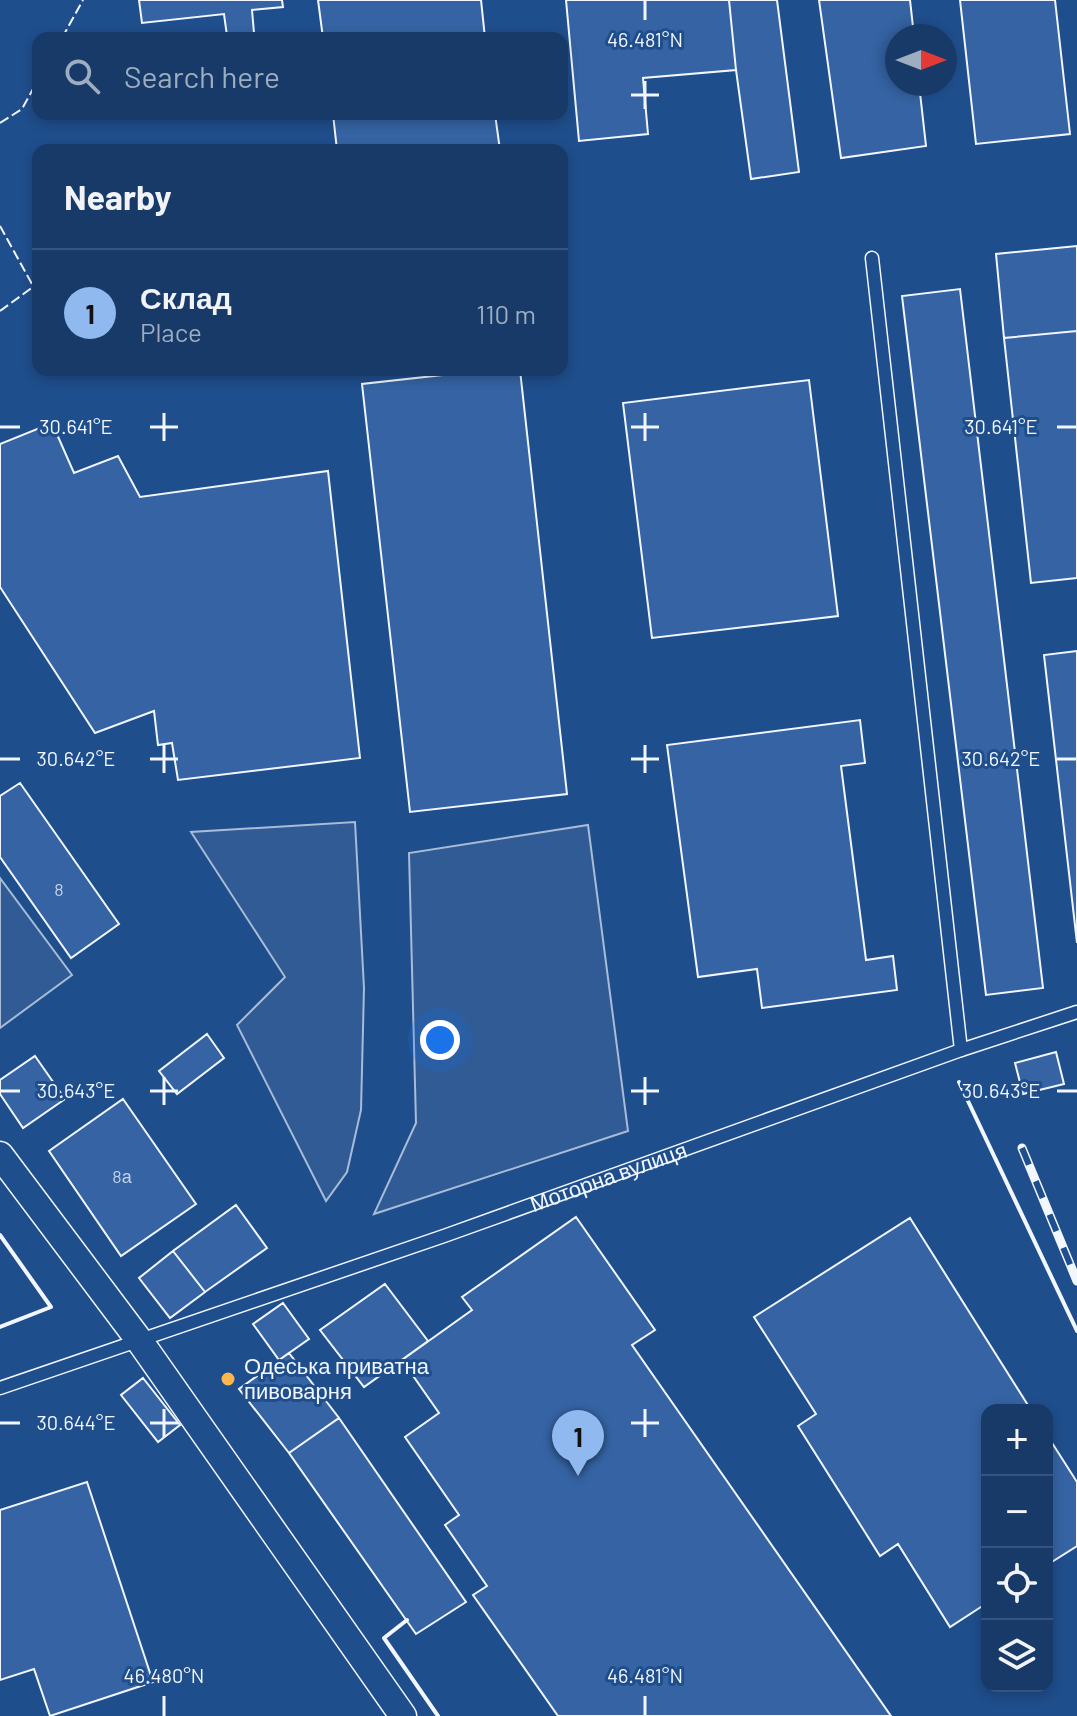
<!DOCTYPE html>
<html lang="en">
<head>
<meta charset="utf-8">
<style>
  :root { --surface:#173a69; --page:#20416f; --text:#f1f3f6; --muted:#9eadc0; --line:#36547d; --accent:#90b9f0 }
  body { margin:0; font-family:Barlow,sans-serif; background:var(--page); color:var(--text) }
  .controls { position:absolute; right:24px; bottom:24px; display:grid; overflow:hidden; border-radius:16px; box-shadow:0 4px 12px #0003 }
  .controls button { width:72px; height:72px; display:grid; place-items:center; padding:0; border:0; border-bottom:2px solid var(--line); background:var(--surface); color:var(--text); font:40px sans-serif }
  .compass { position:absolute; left:885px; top:24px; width:72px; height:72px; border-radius:50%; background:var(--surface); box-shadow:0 4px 12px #0003; rotate:90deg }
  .you { position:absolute; left:440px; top:1040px; width:28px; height:28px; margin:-20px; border:6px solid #fff; border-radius:50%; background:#1a73e8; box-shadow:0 0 0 12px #1a73e833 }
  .badge { display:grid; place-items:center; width:52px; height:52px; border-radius:50%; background:var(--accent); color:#111; font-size:26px; font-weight:700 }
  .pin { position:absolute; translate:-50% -66px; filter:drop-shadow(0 2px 4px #0008) }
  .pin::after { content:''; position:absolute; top:42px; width:28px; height:24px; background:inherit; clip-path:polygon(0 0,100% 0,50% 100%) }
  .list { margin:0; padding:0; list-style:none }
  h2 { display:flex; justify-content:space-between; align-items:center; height:104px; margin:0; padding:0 32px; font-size:34px }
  h2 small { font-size:26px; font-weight:400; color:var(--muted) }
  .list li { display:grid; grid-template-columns:52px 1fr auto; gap:24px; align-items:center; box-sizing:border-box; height:128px; padding:0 32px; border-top:2px solid var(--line) }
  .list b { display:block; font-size:30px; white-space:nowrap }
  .list p { margin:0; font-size:26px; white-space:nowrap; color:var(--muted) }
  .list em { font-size:26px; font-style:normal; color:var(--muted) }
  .icon { flex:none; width:44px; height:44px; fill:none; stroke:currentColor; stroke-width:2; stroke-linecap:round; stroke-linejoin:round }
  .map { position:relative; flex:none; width:1077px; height:1716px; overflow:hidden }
  .search { position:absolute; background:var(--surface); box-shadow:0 4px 12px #0003; left:32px; top:32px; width:536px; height:88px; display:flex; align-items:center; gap:20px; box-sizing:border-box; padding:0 28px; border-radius:16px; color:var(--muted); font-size:30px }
  .panel { position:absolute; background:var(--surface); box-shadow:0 4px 12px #0003; left:32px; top:144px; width:536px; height:232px; border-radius:16px }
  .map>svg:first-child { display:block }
</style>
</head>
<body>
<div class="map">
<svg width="1077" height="1716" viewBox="0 0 1077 1716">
  <rect width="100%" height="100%" fill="#1f4e8c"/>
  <path fill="#305b95" stroke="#a8bbd7" stroke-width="2" d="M355,822l9,166 -3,122 -14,62 -21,29 -89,-176 48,-48 -94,-145z
    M588,825l40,306 -254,83 42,-91 -7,-270z
    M0,878l72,97 -72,53z"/>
  <path fill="#3563a3" stroke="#f2f6ff" stroke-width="2" d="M139,0h143l1,7 -31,3 2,23 -27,3 -3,-22 -82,9z
    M318,0h163l4,38h-162z
    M566,0h163l7,70 -93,8 5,56 -69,7z
    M729,0h48l22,172 -48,7 -15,-109z
    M819,0h91l4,36h-17v48h22l7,62 -85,12z
    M960,0h95l15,134 -94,10z
    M333,114h162l5,36h-163z
    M1077,246v85l-73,7 -8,-84z
    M960,289l83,699 -57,7 -84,-699z
    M1077,331v247l-46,5 -27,-245z
    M488,370h32l47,424 -157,18 -48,-428z
    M809,380l29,236 -186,22 -29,-235z
    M52,423l22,50 44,-17 22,41 188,-26 32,287 -182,22 -6,-37 -14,2 -4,-34 -59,22 -95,-146v-143z
    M1077,651v292l-33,-288z
    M860,720l5,43 -24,3 25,194 27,-4 4,34 -135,18 -5,-39 -59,8 -31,-232z
    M20,783l99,141 -48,34 -71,-101v-61z
    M207,1034l17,24 -47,36 -18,-23z
    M1056,1052l8,32 -41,10 -8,-31z
    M35,1056l30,43 -42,29 -23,-34v-14z
    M123,1099l73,105 -75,52 -72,-105z
    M236,1205l31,43 -62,44 -32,-41z
    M576,1217l79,113 -23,15 259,371h-333l-85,-121 14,-9 -42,-61 14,-10 -54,-78 34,-24 -37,-53 70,-50 -10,-13z
    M910,1218l121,192h-44v193l-37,24 -52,-83 -18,12 -82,-130 18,-12 -62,-97z
    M173,1251l32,41 -35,26 -31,-40z
    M385,1284l43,57 -64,46 -44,-57z
    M283,1303l26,36 -30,21 -26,-36z
    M289,1353l50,65 -50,35 -50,-64z
    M143,1378l37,47 -22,17 -37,-47z
    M339,1418l127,184 -50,32 -127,-181z
    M1047,1435l30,47v64l-30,19z
    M87,1482l66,200 -103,34 -16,-47 -34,11v-170z"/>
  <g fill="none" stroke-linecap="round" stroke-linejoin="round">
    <defs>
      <g id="lane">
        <path d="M872,258l89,792"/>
        <path id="s1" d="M0,1388l444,-152 517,-186 116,-38"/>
      </g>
      <path id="street" d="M0,1155l139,185 264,376"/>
    </defs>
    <use href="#lane" stroke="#f2f6ff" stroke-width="15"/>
    <use href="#street" stroke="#f2f6ff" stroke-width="29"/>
    <use href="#lane" stroke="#1f4e8c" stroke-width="12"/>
    <use href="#street" stroke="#1f4e8c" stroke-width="26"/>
    <defs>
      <path id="rail" d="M1022,1148l55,133"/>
    </defs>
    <use href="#rail" stroke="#f2f6ff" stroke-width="9"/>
    <use href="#rail" stroke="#1f4e8c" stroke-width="6" stroke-dasharray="18" stroke-linecap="butt"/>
    <path stroke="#f2f6ff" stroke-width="2" stroke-dasharray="10 4" stroke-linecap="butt" d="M62,38l21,-38
      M0,123l22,-14 16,-29
      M0,226l38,69
      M0,311l33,-24"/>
    <path stroke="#f2f6ff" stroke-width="4" d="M959,1082l118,249
      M0,1235l51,72 -51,20
      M407,1620l-23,18 54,78"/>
  </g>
  <path fill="none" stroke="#f2f6ff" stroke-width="3" d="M645,0v20M645,81v28M631,95h28M164,413v28M645,413v28M0,427h20M150,427h28M631,427h28M1057,427h20M164,745v28M645,745v28M0,759h20M150,759h28M631,759h28M1057,759h20M164,1077v28M645,1077v28M0,1091h20M150,1091h28M631,1091h28M1057,1091h20M164,1409v28M645,1409v28M0,1423h20M150,1423h28M631,1423h28M164,1696v20M645,1696v20"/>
  <circle fill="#ffb74d" stroke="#1f4e8c" stroke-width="3" cx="228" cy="1379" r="8"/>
  <g text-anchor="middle" stroke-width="6" stroke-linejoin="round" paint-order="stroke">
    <g font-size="18" fill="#c3d1e8">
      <text x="59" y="896">8</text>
      <text x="122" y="1183">8а</text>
    </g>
    <g font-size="22" fill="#f2f6ff" stroke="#1f4e8c">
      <text dy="8" stroke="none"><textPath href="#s1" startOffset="644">Моторна вулиця</textPath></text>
    </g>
    <g font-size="22" fill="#f2f6ff" stroke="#1f4e8c" text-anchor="start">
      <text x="244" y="1374">Одеська приватна<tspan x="244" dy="25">пивоварня</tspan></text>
    </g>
  </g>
  <g font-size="20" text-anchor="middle" fill="#f2f6ff" stroke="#1f4e8c" stroke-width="6" stroke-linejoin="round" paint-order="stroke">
    <text x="645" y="47">46.481°N</text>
    <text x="1001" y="434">30.641°E</text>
    <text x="76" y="434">30.641°E</text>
    <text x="1001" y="766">30.642°E</text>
    <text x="76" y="766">30.642°E</text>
    <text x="1001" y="1098">30.643°E</text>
    <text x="76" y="1098">30.643°E</text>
    <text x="76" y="1430">30.644°E</text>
    <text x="164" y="1683">46.480°N</text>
    <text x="645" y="1683">46.481°N</text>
  </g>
</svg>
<div class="controls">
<button>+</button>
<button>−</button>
<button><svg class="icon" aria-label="locate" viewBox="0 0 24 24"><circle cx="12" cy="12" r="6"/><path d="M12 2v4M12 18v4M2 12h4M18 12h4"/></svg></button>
<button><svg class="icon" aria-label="layers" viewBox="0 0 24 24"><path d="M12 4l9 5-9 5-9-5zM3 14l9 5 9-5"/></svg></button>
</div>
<svg class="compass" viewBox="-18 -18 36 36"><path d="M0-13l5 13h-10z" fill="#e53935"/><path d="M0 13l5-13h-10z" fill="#9eadc0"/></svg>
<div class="you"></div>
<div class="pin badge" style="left:578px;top:1476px">1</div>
<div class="search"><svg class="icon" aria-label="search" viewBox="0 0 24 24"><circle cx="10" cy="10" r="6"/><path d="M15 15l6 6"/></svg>Search here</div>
<section class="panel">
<h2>Nearby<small></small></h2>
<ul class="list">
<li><span class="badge">1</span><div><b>Склад</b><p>Place</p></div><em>110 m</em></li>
</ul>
</section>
</div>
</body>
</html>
